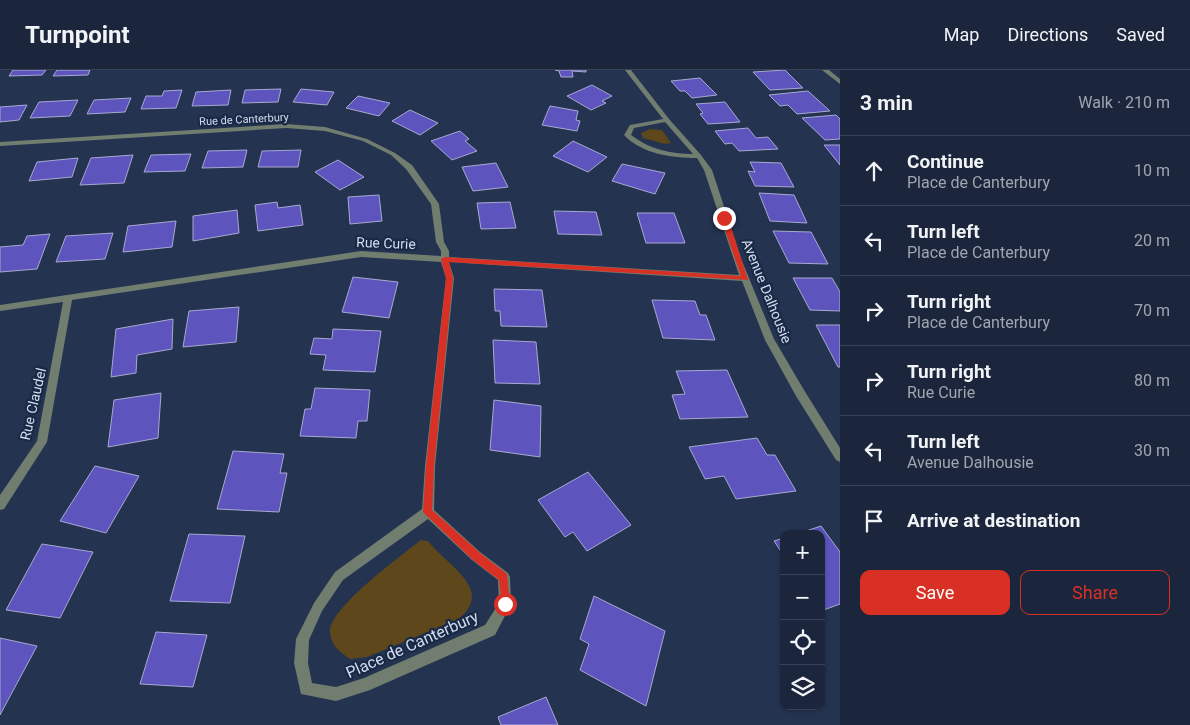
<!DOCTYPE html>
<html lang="en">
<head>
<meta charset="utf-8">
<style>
  :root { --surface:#1b263c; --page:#242e43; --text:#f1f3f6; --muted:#a0a5af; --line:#394356; --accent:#d93025 }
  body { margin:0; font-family:Roboto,sans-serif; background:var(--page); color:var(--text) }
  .controls { position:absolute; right:15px; bottom:15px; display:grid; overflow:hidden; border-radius:10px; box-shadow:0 1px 4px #0004 }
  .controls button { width:45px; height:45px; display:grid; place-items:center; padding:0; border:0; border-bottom:1px solid var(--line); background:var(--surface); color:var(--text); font:25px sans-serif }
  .stop { position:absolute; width:15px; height:15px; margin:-11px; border:4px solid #d93025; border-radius:50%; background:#fff }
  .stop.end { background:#d93025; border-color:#fff; box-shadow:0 1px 5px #0008 }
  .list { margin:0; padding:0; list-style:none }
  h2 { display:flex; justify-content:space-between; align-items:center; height:65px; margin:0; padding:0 20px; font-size:21px }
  h2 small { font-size:16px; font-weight:400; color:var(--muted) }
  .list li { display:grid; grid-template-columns:32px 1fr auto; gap:15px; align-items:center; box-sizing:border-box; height:70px; padding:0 20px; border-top:1px solid var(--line) }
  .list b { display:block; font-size:19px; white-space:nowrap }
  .list p { margin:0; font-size:16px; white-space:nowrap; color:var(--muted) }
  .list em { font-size:16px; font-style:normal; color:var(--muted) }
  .actions { display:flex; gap:10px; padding:15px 20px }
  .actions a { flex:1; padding:11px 0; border:1px solid var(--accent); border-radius:10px; text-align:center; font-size:18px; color:var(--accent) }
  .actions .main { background:var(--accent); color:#fff }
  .icon { flex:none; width:28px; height:28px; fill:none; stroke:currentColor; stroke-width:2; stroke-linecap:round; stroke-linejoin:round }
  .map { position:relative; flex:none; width:840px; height:655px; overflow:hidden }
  header { display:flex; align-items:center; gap:30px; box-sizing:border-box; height:70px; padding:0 25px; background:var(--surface); border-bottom:1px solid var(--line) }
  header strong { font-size:24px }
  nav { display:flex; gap:28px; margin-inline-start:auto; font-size:18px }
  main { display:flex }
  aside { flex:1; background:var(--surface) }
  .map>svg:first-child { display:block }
</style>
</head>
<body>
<header>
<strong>Turnpoint</strong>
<nav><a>Map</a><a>Directions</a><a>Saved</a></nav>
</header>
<main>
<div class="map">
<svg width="840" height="655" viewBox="0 0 840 655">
  <rect width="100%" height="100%" fill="#243350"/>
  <path fill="#5d471b" d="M650,59l12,1 9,13 -6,1 -22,-6 -2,-5z
    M421,470l7,1c18,24 69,49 29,79l-90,37 -17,2c-10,-7 -19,-13 -20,-27 -1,-24 71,-76 91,-92z"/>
  <path fill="#5e54be" stroke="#a7a9d0" d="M13,0h33l-4,5 -33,1z
    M57,0h33l-2,5 -35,1z
    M555,0h31v2l-14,-1 1,6h-12l-2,-6z
    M785,0l18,18 -33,2 -17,-18z
    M700,8l17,17 -25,3 -7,-7h-5l-9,-10z
    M592,15l20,11 -10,5 4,2 -15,7 -24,-14z
    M281,19l-3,13 -36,1 3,-13z
    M301,19l33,3 -7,13 -34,-3z
    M182,20l-6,18 -35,1 5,-13h16l2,-5z
    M231,20l-3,15 -36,1 4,-14z
    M808,21l22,20 -33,3 -9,-9 -8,1 -11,-11z
    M358,26l32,7 -11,13 -33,-8z
    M131,28l-6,14 -38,2 7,-14z
    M78,30l-8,16 -40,2 9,-16z
    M725,32l15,20 -32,2 -8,-10 3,-1 -7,-9z
    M27,35l-8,15 -19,2v-15z
    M550,36l28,5 -2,9 4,1 -3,10 -35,-6z
    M410,40l28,13 -18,12 -28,-14z
    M836,45l4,4v20l-15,1 -23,-22z
    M748,58l8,10 12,-1 10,12 -39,2 -7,-8 -7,1 -10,-13z
    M460,61l9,8 -4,2 12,10 -25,9 -21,-19z
    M573,71l34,16 -19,15 -35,-16z
    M824,75h16v20z
    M247,80l-4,17 -41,1 6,-17z
    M301,80l-3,17h-40l4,-16z
    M191,84l-6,17 -41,1 7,-17z
    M133,85l-9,28 -44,2 11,-27z
    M78,88l-6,19 -43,4 8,-19z
    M338,90l26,17 -24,13 -25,-18z
    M750,92l31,1 13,24 -39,-1 -7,-15 7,1z
    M496,93l12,24 -35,4 -11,-24z
    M622,94l43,9 -10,21 -43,-13z
    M759,123l35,2 13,28 -37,-2z
    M379,125l3,26 -32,3 -2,-27z
    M277,132l1,6 22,-3 3,20 -45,6 -3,-26z
    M510,132l6,26 -35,1 -4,-26z
    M237,140l2,23 -46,8v-25z
    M554,141l42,1 6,23 -44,-1z
    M637,143h37l11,30h-39z
    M176,151l-4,26 -49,5 5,-26z
    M773,161l38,1 17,32 -39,-1z
    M113,163l-8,26 -49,3 10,-26z
    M50,164l-13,35 -37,3v-25l23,-2 4,-9z
    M353,207l45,5 -9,36 -47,-6z
    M793,208h39l8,14v19l-30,-1z
    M494,219l48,1 5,37 -46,-1 -1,-15h-5z
    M652,230l43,1 5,14h6l9,25 -52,-2z
    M239,237l-3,35 -53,5 6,-36z
    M173,249l-1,30 -35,6 -1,18 -25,4 5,-48z
    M816,255h24v42h-2z
    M333,259l48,2 -6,41 -52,-2 3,-15 -16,-1 4,-16 18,1z
    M493,270l43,2 4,42 -45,-1z
    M727,300l21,47 -68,2 -8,-24 13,-1 -9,-23z
    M315,318l55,2 -3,31h-9l-2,17 -56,-2 5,-27h6z
    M161,323l-3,45 -50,9 6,-47z
    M494,330l47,6 -1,51 -50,-7z
    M757,368l10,17h8l21,36 -60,8 -12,-23 -19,3 -16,-32z
    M233,381l51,3 -4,19h7l-8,39 -62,-3z
    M95,396l44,10 -33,57 -46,-12z
    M588,402l43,53 -44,26 -14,-19 -8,5 -27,-37z
    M821,456l19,26v52l-19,7v-77h-24z
    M189,464l56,2 -15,67 -60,-2z
    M784,468v18l-10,-15z
    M42,474l51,8 -33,66 -54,-8z
    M594,526l71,35 -19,75 -66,-36 9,-26 -9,-5z
    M156,562l51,3 -14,52 -53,-3z
    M0,568l37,8 -37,69z
    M546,627l12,28h-57l-3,-8z"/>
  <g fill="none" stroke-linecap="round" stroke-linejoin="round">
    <path fill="#707d6f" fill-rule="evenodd" d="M625,0h6l38,49 32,36 11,15 30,91 32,78 30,51 36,58v14l-4,-2 -40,-64 -31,-56 -23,-59 -293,-19 5,16 -19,188 -1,44 46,42 28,21 2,4 1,27 -16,31 -125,55 -34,11 -35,-7 -7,-31 2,-24 18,-36 21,-31 87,-63 3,-43 21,-188 -5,-16 -80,-5 -289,43 -25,142 -43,67 -4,1v-15l37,-54 26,-139 -63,9v-6l361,-54 80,5v-5l-5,-9 -5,-38 -25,-35 -15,-14 -28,-14 -38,-10 -39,-3 -286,18v-4l286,-18 39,3 42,12 28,14 17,12 27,39 5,38 5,9v6l290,18 -35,-105 -7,-12c-25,0 -55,-4 -73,-23l6,-10 33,-6zM665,52l28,32c-22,0 -44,-5 -62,-19l3,-7zM428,449l44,41 26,20 1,23 -14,22 -121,53 -28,9 -24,-4 -4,-20 1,-23 13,-29 21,-31z
      M822,0h7l11,9v5z"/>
  </g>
  <path fill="#d93025" d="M724,146l4,2 20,62 -299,-18 4,16 -19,188 -2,44 48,43 27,21 3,30 -5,5 -3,-2 -3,-27 -26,-20 -50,-48 3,-46 20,-188 -5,-19 4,-2 296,19 -20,-58z"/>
  <g text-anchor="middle" stroke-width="4.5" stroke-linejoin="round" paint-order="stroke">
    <g font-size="11" fill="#d3ddf0" stroke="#1a2945">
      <text transform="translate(244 49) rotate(-3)" y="4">Rue de Canterbury</text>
    </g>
    <g font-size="14" fill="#d3ddf0" stroke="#1a2945">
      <text transform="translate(386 173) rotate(2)" y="5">Rue Curie</text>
      <text transform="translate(767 221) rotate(68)" y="5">Avenue Dalhousie</text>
      <text transform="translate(33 334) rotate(-77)" y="5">Rue Claudel</text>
    </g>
    <g font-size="16" fill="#d3ddf0" stroke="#1a2945">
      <text transform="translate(412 574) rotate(-24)" y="6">Place de Canterbury</text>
    </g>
  </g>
</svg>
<div class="controls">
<button>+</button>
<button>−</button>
<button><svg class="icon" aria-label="locate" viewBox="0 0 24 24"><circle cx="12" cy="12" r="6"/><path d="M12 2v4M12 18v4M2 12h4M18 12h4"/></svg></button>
<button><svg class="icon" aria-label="layers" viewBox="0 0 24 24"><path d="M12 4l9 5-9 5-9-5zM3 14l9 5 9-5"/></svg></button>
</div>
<div class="stop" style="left:505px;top:534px"></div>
<div class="stop end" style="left:724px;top:148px"></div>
</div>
<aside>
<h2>3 min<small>Walk · 210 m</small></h2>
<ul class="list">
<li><svg class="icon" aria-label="ahead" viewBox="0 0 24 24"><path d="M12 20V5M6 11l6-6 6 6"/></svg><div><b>Continue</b><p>Place de Canterbury</p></div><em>10 m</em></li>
<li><svg class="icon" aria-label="left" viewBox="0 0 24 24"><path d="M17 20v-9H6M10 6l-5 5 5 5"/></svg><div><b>Turn left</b><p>Place de Canterbury</p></div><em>20 m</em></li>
<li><svg class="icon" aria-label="right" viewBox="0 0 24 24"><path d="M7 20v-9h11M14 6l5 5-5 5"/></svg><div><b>Turn right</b><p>Place de Canterbury</p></div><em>70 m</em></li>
<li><svg class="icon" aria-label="right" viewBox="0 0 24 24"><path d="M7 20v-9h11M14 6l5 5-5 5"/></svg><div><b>Turn right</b><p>Rue Curie</p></div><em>80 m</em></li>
<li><svg class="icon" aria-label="left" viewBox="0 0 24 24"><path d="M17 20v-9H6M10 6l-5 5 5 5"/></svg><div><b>Turn left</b><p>Avenue Dalhousie</p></div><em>30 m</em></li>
<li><svg class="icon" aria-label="arrive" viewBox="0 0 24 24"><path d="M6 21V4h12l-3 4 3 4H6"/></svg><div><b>Arrive at destination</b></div></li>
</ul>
<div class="actions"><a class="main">Save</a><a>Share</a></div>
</aside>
</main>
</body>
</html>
